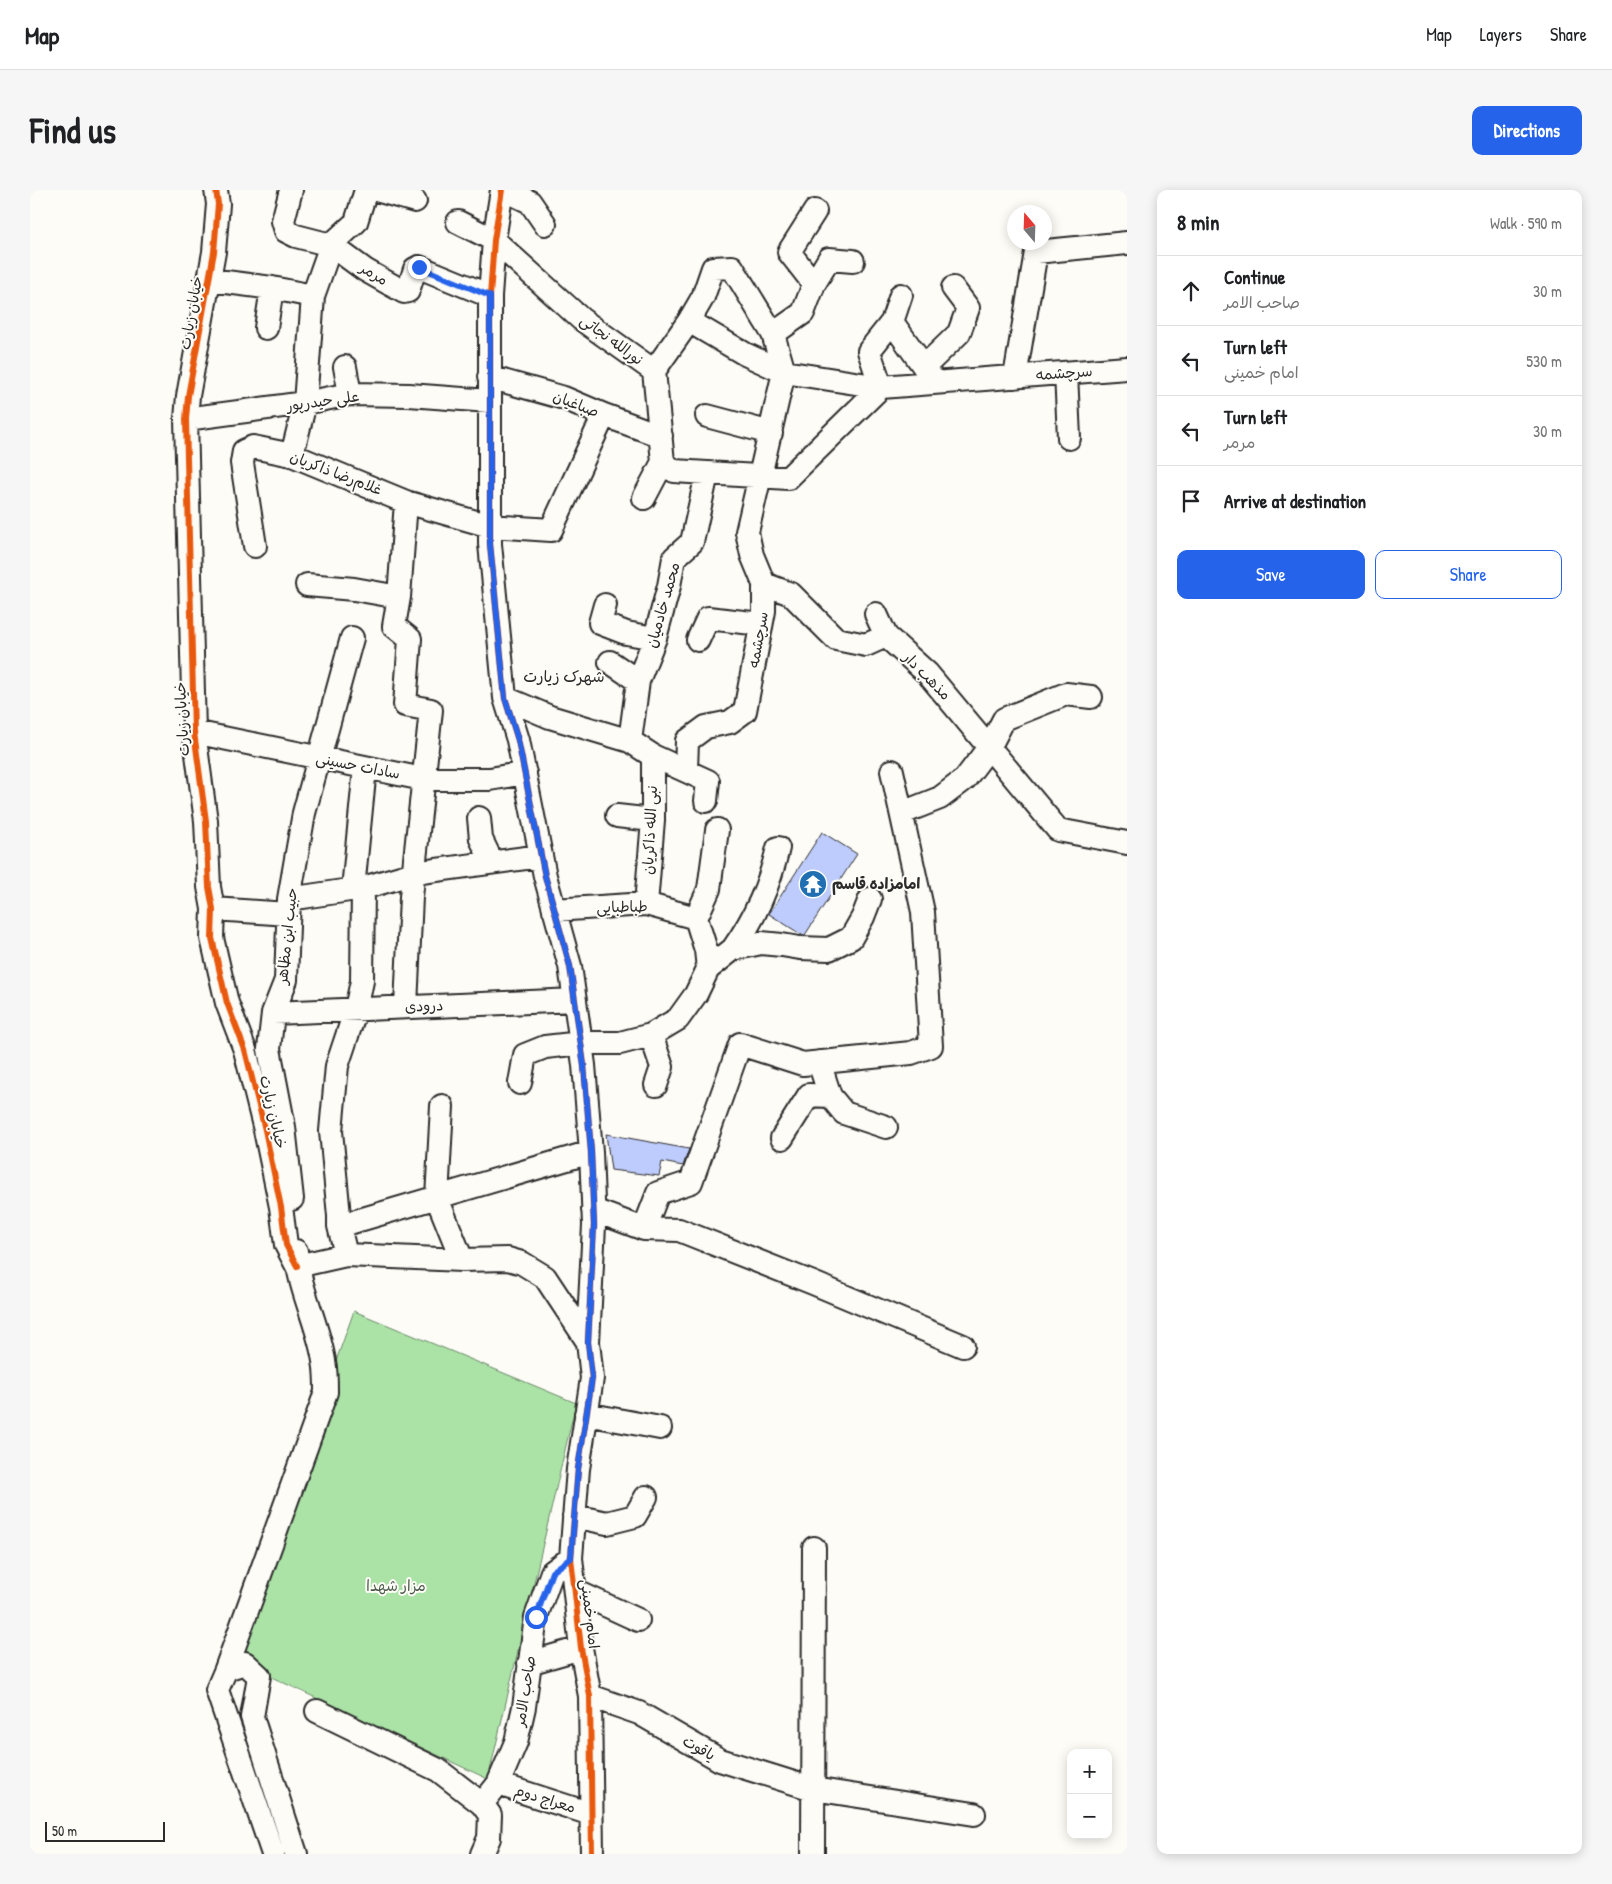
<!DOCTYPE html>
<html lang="en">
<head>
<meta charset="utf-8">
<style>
  :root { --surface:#fff; --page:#f6f6f6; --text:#202124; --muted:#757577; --line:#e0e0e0; --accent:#2563eb }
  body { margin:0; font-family:"Patrick Hand","Playpen Sans Arabic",sans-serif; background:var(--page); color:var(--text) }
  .controls { position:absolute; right:15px; bottom:15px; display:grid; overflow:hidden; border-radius:10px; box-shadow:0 2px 12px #0003 }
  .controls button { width:45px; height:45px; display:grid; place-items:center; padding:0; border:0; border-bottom:1px solid var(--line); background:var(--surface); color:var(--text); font:25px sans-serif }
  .compass { position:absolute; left:977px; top:15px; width:45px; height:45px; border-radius:50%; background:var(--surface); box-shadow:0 2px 12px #0003; rotate:341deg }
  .scale { position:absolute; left:15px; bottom:12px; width:120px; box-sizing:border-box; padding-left:5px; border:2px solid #2b2b2b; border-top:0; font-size:14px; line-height:18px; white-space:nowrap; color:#2b2b2b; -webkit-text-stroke:4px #fdfcf7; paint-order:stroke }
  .stop { position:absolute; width:15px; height:15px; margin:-11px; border:4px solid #2563eb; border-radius:50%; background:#fff }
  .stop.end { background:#2563eb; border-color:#fff; box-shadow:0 1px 5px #0008 }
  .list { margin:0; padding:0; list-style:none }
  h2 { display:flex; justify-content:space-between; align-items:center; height:65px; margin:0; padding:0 20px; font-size:21px }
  h2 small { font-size:16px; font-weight:400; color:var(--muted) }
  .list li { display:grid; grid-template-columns:32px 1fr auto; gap:15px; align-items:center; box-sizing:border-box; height:70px; padding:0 20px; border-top:1px solid var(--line) }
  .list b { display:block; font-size:19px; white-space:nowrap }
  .list p { margin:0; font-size:16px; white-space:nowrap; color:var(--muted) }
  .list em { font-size:16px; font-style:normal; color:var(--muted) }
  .actions { display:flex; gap:10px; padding:15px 20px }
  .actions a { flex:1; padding:11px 0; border:1px solid var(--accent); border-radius:10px; text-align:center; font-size:18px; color:var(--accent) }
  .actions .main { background:var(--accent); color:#fff }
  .icon { flex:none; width:28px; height:28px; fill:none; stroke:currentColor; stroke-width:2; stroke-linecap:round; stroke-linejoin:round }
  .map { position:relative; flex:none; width:1097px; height:1664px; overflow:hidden; border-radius:10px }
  header { display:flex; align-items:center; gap:30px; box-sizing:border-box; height:70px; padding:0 25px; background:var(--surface); border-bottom:1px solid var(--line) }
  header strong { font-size:24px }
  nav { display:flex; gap:28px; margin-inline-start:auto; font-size:18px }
  .intro { display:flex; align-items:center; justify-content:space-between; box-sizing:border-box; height:120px; padding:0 30px }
  h1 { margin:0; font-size:35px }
  .button { padding:12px 22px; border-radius:10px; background:var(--accent); color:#fff; font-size:18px; font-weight:700 }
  main { display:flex; gap:30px; padding:0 30px }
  aside { flex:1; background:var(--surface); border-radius:10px; box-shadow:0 2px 12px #0003 }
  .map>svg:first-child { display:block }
</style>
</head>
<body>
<header>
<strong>Map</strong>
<nav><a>Map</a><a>Layers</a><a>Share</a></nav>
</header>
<div class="intro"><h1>Find us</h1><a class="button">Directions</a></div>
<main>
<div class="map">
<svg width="1097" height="1664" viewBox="0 0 1097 1664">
  <rect width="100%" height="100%" fill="#fdfcf7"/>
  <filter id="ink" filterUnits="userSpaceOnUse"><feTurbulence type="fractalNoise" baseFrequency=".02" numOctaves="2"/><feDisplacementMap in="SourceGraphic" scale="10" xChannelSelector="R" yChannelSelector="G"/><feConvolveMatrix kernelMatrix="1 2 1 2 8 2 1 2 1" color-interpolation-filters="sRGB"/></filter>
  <g filter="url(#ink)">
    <path fill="#abe3a6" stroke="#6b8768" d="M324,1121l222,92 -88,376 -259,-122z"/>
    <path fill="#beccfd" stroke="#2b2b2b" d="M792,642l35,22 -52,81h-3l-33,-21z
      M576,944l83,15 -6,17 -21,-4 -3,14 -48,-6z"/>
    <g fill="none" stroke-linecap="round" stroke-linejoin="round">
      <defs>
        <path id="minor" d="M186,0l2,14 -4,48 -26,144 -2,23 8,313 12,89 3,66 4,22 -1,29 15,65 18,47 20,80 16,77 5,38 11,21
          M261,0l-8,31 3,10 10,5 35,9 34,25 39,22 4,-1 7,-22 4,-2 71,29
          M346,0l39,11
          M472,0l-8,50 -4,56v248l15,154 13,42 27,136 25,90 14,99 7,87 3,73 -6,117 4,36 -14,91 -7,89 10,90 9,48 2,158
          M475,0l25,12 15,22
          M428,32l36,18 87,79 73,52 9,91 11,9 114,7 93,-91
          M180,90l62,8 41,8
          M784,94l-25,-32 26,-41
          M659,131l56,33 39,18 97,15 246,-19
          M862,132l40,56
          M236,138l6,-40
          M743,144l30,-21 11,-29 15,-25 24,2
          M315,177l5,27
          M894,177l35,-34 9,-25 -15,-20
          M624,181l35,-50 14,-24 10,-29 19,-1 41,67 11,38 -37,160 5,23 12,29v27l-19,100 -15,11 -24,5 -19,14 -1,29
          M1036,183l3,65
          M459,187l75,21 40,17 57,21
          M985,187l21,-125 91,-9
          M851,197l-12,-36 23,-29 9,-27
          M677,226l64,17
          M156,229l119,-16 45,-9 59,1 80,6
          M262,265l13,-52 8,-107 18,-51 25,-23 10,-32
          M614,308l19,-36
          M376,312l-7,95 -5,29 16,13 -5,66 26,5 -20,187 -5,109
          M225,356l-13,-83 2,-12 9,-4 39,8 114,47 84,24 61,4 53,-115
          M734,394l27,10 45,45 30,6 20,-9 42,38 130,156 69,13
          M277,395l47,4 45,8
          M575,415l-5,18 26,10 29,5
          M846,424l10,22
          M668,450l10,-22 53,6
          M580,472l28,19
          M475,508l45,19 80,24 23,15 55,25 -2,20
          M164,542l229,47h67l35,-6
          M600,551l8,-60 17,-43 14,-52 5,-28 18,-16 15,-68
          M872,623l38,-15 25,-19 25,-33 14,-27 62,-25 25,3
          M587,626l36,4
          M449,628l2,21 11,23
          M323,699l12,-121
          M259,709l74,-11 51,-15 127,-17
          M616,714l7,-84v-64
          M183,719l75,5
          M524,720l92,-6 50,14 10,32 2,19
          M666,728l13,-29 8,-59
          M703,759c23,-33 36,-63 45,-101
          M243,823l302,-13
          M621,845l11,32 -6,18
          M789,872l11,34 14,17 42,14
          M490,893l5,-28 20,-8 36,-4h39l31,-8 27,-16 18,-25 12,-25 25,-20 28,-6 21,2 18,3 29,1 22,-11 12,-21 7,-18
          M412,916l-5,92 25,62
          M752,948l27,-43 21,1
          M262,1009l-8,-72 -15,-78 4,-36 13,-33 3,-81 15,-86 48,-175
          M563,1020l51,19 35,1 134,53 150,63
          M309,1036l252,-74
          M614,1039l14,-36 33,-11 49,-138 63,20 108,-11 20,-7 -8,-134 -31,-141
          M316,1065l-7,-29v-10l-8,-85 6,-65 19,-57 6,-28 1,-93
          M267,1076l49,-11 116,5 46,-1 14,4 23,14 43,65
          M556,1224l74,14
          M544,1326l33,7 28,-7 11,-19
          M545,1401l63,29
          M499,1473l52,-15
          M196,1479l100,-277c0,-10 0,-21 -2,-31 -6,-38 -25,-71 -28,-110
          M560,1506l49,17 81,47 93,29 161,25
          M287,1521l121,59 44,34 8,11 -1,23 -7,16
          M468,1594l93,30
          M452,1614l16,-20 18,-42 8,-35 12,-90 16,-45 19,-14
          M243,1664l-56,-164 9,-21 19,-6 14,13 -7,41 44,137
          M783,1664l1,-306"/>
      </defs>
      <use href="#minor" stroke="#2b2b2b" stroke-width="26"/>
      <use href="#minor" stroke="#fdfcf7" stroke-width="22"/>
      <defs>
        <path id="cycleway" d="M186,0l2,14 -4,48 -26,144 -2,23 8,313 12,89 3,66 4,22 -1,29 15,65 18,47 20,80 16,77 5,38 11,21
          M472,0l-8,50 -4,56v248l15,154 13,42 27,136 25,90 14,99 7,87 3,73 -6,117 4,36 -14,91 -7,89 10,90 9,48 2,158"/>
      </defs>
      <use href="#cycleway" stroke="#fdfcf7" stroke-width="9"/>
      <use href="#cycleway" stroke="#e8590c" stroke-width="6"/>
    </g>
  </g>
  <g fill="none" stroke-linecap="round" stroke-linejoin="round" filter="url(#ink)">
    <path stroke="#2563eb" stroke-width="6" d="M389,77l71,29v248l15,154 13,42 27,136 25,90 14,100 7,86 3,73 -6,117 4,36 -14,91 -7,89 -19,14 -16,45"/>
  </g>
  <defs>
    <symbol id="temple-disc" viewBox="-11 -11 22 22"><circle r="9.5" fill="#1f6fb2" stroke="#fdfcf7"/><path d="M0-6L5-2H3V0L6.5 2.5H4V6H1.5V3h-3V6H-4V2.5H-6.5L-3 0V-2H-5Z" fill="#fff"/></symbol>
  </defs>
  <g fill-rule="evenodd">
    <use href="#temple-disc" x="767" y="678" width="32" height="32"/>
  </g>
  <g text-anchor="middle" stroke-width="4" stroke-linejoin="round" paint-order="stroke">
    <g font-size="15" fill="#2b2b2b" stroke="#fdfcf7">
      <text transform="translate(344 84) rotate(31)" y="5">مرمر</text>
      <text transform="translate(161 123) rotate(-80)" y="5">خیابان زیارت</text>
      <text transform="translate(582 150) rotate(36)" y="5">نورالله نجاتی</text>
      <text transform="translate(1034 183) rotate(-4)" y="5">سرچشمه</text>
      <text transform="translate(293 211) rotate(-8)" y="5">علی حیدرپور</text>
      <text transform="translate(546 214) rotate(21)" y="5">صباغیان</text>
      <text transform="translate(306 283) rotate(21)" y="5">غلام‌رضا ذاکریان</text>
      <text transform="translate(633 415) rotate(-74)" y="5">محمد خادمیان</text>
      <text transform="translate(728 450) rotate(-80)" y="5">سرچشمه</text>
      <text transform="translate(897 486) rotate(45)" y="5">مذهب دار</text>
      <text transform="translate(152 529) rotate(-93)" y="5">خیابان زیارت</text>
      <text transform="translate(328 576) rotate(11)" y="5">سادات حسینی</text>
      <text transform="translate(620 640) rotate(-87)" y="5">نبی الله ذاکریان</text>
      <text transform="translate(592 717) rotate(-1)" y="5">طباطبایی</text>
      <text transform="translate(257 746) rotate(-84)" y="5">حبیب ابن مظاهر</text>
      <text transform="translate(394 816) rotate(-2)" y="5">درودی</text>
      <text transform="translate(243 922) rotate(77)" y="5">خیابان زیارت</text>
      <text transform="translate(560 1424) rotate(83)" y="5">امام خمینی</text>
      <text transform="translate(495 1501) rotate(-81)" y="5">صاحب الامر</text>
      <text transform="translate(669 1558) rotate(30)" y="5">یاقوت</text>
      <text transform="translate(515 1609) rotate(17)" y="5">معراج دوم</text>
    </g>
    <g font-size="15" font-weight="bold" fill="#2b2b2b" stroke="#fdfcf7" text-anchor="start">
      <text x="802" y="699">امامزاده قاسم</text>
    </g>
    <g font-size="15" fill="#4b594a" stroke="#fdfcf7">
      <text x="366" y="1401">مزار شهدا</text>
    </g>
    <g font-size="16" fill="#2b2b2b" stroke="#fdfcf7">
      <text x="534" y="492">شهرک زیارت</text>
    </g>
  </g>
</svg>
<div class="controls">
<button>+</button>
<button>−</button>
</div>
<svg class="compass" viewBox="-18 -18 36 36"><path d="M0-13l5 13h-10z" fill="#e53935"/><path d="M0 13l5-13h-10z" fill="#757577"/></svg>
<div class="scale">50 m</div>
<div class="stop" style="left:506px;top:1427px"></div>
<div class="stop end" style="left:389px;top:77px"></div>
</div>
<aside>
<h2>8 min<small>Walk · 590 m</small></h2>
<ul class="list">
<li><svg class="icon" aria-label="ahead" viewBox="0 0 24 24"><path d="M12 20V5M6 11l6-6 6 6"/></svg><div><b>Continue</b><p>صاحب الامر</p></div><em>30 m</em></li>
<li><svg class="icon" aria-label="left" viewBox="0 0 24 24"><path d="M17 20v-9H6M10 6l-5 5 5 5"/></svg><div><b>Turn left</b><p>امام خمینی</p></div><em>530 m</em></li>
<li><svg class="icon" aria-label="left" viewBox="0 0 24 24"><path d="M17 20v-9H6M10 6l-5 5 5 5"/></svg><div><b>Turn left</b><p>مرمر</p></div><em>30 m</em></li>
<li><svg class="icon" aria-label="arrive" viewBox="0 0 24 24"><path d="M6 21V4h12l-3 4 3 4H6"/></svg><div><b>Arrive at destination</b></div></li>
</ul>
<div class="actions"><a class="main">Save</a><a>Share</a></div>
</aside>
</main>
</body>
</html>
